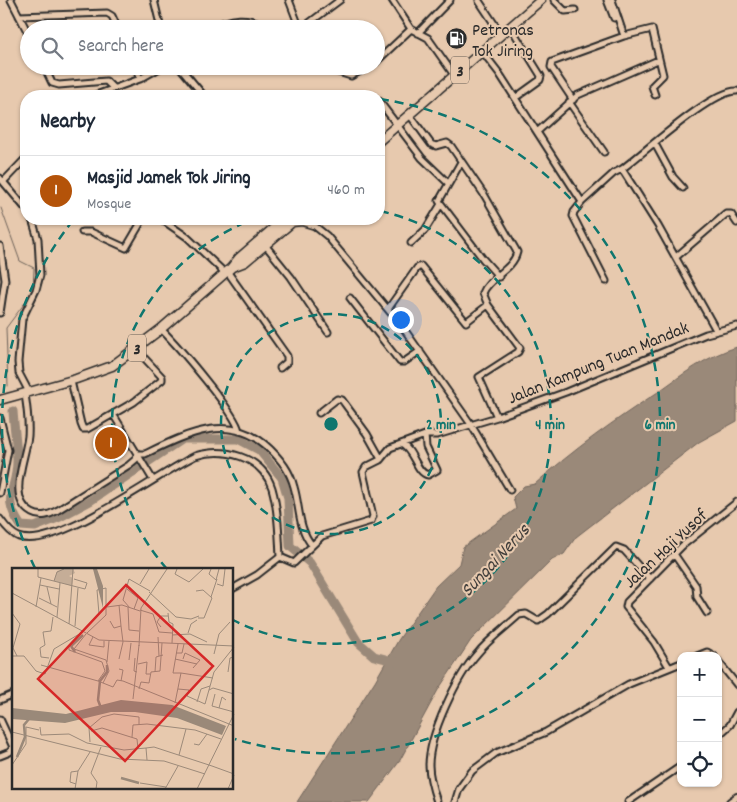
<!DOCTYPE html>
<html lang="en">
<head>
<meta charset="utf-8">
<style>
  :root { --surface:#fff; --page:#f2f2f3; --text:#1f2937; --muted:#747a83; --line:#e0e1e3; --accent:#b45309 }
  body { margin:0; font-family:Dekko,sans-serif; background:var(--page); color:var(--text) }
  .controls { position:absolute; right:15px; bottom:15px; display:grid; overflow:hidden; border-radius:10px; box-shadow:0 1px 4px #0004 }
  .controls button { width:45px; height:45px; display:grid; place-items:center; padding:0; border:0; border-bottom:1px solid var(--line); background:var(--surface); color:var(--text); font:25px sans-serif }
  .you { position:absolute; left:400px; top:319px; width:18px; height:18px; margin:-12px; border:4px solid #fff; border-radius:50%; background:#1a73e8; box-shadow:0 0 0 8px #1a73e833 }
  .badge { display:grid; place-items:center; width:32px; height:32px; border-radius:50%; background:var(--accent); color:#fff; font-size:16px; font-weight:700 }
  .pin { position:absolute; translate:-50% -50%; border:2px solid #fff; box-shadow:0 1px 5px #0006 }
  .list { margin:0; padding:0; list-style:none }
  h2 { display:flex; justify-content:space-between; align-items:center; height:65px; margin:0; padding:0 20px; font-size:21px }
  h2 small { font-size:16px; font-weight:400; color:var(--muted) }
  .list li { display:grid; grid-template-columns:32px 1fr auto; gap:15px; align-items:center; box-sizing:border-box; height:70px; padding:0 20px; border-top:1px solid var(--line) }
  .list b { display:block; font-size:19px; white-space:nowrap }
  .list p { margin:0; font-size:16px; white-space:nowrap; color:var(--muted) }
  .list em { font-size:16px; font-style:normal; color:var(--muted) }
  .icon { flex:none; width:28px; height:28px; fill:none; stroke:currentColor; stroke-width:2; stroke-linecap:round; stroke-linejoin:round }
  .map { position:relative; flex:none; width:737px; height:802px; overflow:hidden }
  .search { position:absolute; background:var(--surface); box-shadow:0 1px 4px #0004; left:20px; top:20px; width:365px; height:55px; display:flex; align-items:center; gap:12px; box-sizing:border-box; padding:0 18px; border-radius:28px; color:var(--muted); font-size:19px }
  .panel { position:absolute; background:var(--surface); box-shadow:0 1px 4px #0004; left:20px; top:90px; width:365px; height:135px; border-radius:20px }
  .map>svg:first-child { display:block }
</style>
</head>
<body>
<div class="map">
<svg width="737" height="802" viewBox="0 0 737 802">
  <rect width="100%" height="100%" fill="#e7c9ae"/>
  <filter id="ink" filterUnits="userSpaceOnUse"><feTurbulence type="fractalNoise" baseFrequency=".02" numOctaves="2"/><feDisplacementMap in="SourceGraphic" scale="10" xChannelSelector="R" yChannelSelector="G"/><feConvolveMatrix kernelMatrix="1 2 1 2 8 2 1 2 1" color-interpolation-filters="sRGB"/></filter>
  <g filter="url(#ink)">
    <path fill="#9a8979" stroke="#6e635a" d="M737,347v74l-38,21 -123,95 -12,17 -12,6 -81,80 -33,50 -39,72 -30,40h-72l78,-121 24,-42 37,-53 23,-22 4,-17 53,-38 -3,-12 11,-11 11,-2c38,-34 80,-64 123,-92 25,-18 49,-36 79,-45z"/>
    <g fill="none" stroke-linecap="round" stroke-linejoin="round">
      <path stroke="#6e635a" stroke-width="1" d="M1,208l19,53 14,7 -1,22
        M8,386l-2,-58 24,-32"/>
      <path stroke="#9a8979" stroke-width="9" d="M13,411c1,17 4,34 4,50 0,31 -17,34 4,65l14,1 25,-10 30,-16 92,-62h56l21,11 23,28 6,20 2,48 20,17 48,79 16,14 23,6"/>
      <defs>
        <path id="minor" d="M11,0l18,35
          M154,0l7,29
          M289,0l11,29
          M392,0l19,29 17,9 26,37
          M554,0l11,11 10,-1
          M607,0l7,18
          M612,0l12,36
          M479,1l22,33
          M19,16l88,-3 5,3 6,13
          M510,26l31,50 -1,4 -25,18
          M207,29c23,-11 42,-15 63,0
          M301,29l39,-29
          M418,33l32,-33
          M482,51l17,22 83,129 32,-29 8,-4 36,57 58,104
          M376,62l35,-33
          M44,66l8,17 7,2 47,-4 7,7
          M135,66l5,13
          M179,66l25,30
          M319,66l32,10 19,-10
          M93,96l47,-17 23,-13
          M573,100l-22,-33 1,-5 72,-26 28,-7 11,46 -11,11 3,9
          M379,101l43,57 26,25
          M569,102l35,50
          M409,114l22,30 5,2 11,-3 4,3 34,50 32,56c-4,18 -28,25 -34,41l5,12 32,43 -2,4 -39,25 18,40
          M537,132l41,-37 80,-35
          M655,144l18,33 10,11
          M461,162l-22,39 44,58 16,18
          M622,169c23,-17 90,-79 115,-78
          M0,178l26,31
          M4,181l22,-23
          M582,202l-8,10 -1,4 33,65
          M161,219l26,18 38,36
          M311,223l16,13 77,93 66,94 40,67
          M82,232h9l35,16 17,-29
          M411,243l14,-13 16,-26
          M0,246l5,34 -5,33
          M266,246l25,31 37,55
          M676,257l50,-43h5l6,9
          M227,271l60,85v6l-7,6
          M350,298l50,64h4l16,-11
          M388,309l29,-41 4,-2 45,56 22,-17
          M161,329c15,15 76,85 78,102
          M71,381l10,43 2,5h4l47,-27 28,-22v-3l-26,-28
          M29,392l-10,-19 -1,-11 4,-43 14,-29 4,-15 -2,-36 -6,-20
          M25,394c2,13 4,29 3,42 -2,22 -22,63 4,77 9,5 17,2 26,-3l71,-45 7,-6 1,-5h8c41,-20 86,-43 125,-5 11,11 20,22 24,38 6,20 4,42 18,58
          M319,413l18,-14 5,1 25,34 14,25
          M113,414l40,66
          M0,418l8,32 -8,43
          M401,444c13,6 15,29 27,31l9,-5 -11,-23 -1,-12
          M0,519c5,7 11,15 19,18 37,14 140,-64 176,-81 29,-9 67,0 77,32 6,21 7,47 8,69
          M674,554l22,32 1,11 10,16
          M280,557l14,6 28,-27 49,-15 2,-5 -10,-44 3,-5 14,-7 10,-12 35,-13h12l60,-18 69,-25 140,-58 31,-8
          M232,589l25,-14 23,-18
          M697,656l10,-4 7,4
          M718,661l19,24
          M669,667l-15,-25 -28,-35 1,-5 55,-56 55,-44
          M0,700l14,-6
          M0,719l13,28 -3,5 -10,4
          M718,736l12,-11 7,-13
          M437,802c-4,-12 -8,-25 -8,-37 0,-30 28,-89 48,-111 12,-15 28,-26 42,-39l7,-1 12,7 10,-7 68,-67 8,3 26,29
          M455,802l4,-13 13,-18 24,-18 50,-21 83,-48 52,-21
          M628,802l53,-36"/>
        <path id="major" d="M730,802l7,-5"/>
        <path id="highway" d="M379,141l162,-141
          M292,222l10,-1 10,3
          M232,267l13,-5 51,-43
          M0,400l76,-21 36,-13 49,-37 70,-61 8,-10 45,-39"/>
      </defs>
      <use href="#minor" stroke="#2b2b2b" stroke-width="9"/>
      <use href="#major" stroke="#2b2b2b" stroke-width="10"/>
      <use href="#highway" stroke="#2b2b2b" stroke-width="11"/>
      <use href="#minor" stroke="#e7c9ae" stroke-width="5"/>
      <use href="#major" stroke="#e7c9ae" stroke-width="6"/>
      <use href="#highway" stroke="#e7c9ae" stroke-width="8"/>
    </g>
  </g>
  <g fill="none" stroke="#0f766e" stroke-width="2.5" stroke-dasharray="9 6">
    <circle cx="331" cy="424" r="110"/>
    <path d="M167 569A219 219 0 0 1 254 219M380 211A219 219 0 1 1 233 620"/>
    <path d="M35 568A329 329 0 0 1 74 219M305 96A329 329 0 0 1 357 96M380 99A329 329 0 1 1 235 739"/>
  </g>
  <defs>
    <symbol id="fuel-disc" viewBox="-11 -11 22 22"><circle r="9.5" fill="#2b2b2b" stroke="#e7c9ae"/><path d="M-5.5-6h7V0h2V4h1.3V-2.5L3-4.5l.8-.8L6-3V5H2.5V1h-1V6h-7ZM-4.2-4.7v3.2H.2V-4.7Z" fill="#fff"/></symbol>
  </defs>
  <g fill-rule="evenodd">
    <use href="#fuel-disc" x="444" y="26" width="25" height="25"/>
  </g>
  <g text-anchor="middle" stroke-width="4" stroke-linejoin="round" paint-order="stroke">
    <g fill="#e7c9ae" stroke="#635a52" stroke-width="1">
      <rect x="451" y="56.5" width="18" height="27" rx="4"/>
      <rect x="128" y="334.5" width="18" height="27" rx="4"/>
    </g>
    <g font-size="16" font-weight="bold" fill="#2b2b2b">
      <text x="460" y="76">3</text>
      <text x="137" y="354">3</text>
    </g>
    <g font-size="18" fill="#2b2b2b" stroke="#e7c9ae" text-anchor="start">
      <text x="472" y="35">Petronas<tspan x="472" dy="21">Tok Jiring</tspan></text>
    </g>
    <g font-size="18" fill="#2b2b2b" stroke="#e7c9ae">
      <text transform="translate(598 362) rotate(-22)" y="6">Jalan Kampung Tuan Mandak</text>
      <text transform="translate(665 548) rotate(-43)" y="6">Jalan Haji Yusof</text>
    </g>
    <g font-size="19" font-style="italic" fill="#413e3b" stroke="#e7c9ae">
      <text transform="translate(494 559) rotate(-47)" y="7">Sungai Nerus</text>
    </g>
  </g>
  <g transform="translate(12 568)">
    <rect width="221" height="221" fill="#e7c9ae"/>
    <path d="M52,1h9l2,4 -6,3 4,2 -1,8 -18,-5 3,-10z" fill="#c5ad97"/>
    <path d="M81,1h4l6,17v22zM109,132l51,5 54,21 -4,9 -45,-17 -42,-6h-24l-46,11 -53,-4v-11l54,6z" fill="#9a8979"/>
    <path fill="none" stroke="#9a8979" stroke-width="2.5" d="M63,84l-4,-6 12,-11M89,140l-3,-8 2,-19 7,-9v-7M5,189l8,-20 -1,-12 5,-6M109,210l18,5"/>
    <path fill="none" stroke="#9c8a7a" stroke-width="1" d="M26,1v8l47,12 2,-6 -13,-4M165,1l-2,5 14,8 14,-13M199,1l-2,5 7,6 3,-11M42,13l3,-9 7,-3M128,16l9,-15M205,16l6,2 2,-17M28,17l19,4M35,19l4,17M115,21l11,9 -4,11M184,23l7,-1 9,8 -8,20h-6M137,24l27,25 15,2 8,-3M0,25l87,47 135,6M199,29l6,-18M27,30l18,9M107,37l2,21M24,39l5,-29M95,39l15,-2 18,6M116,39l1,23 10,1M118,40l-7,-8 6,-21 21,12M128,42l13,4 6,18 13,1M0,45l8,11 -7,24 4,8M156,45l1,9 4,2 -1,19M45,49l3,-34M98,53l4,7 7,-2 2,16M57,56l4,-55M63,58l3,-38M149,59l-4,-5 4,-6h7M71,63l16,-17 -2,-24 9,-2v27l-19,18M69,65l-12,12v5l33,12 3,9 -7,10M176,65l3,-9 6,-4M74,66l-12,15 32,11 3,11 -6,12M160,67l18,-1 17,8M81,69l-4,8 15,2v-6M146,69l1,19M127,78l2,-38 26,-39M164,85h6l2,-9M202,86l5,-20 11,-12M0,88h12l12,15 9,3 9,-25 27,-16M37,90l-8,-1 -1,-9 5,-3 -2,-13 8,-1 2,-14M123,90l-1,13 3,1M107,91l4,-17M163,91l22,5M171,91l2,-6 15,7 -7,8M117,92l2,-17M95,94l2,-21M126,96l9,-2 -1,12h4M29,97l57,16M107,101l4,1 -2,11M143,104l1,-15 7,-2M216,104l2,-14 4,-1M169,105l32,5M86,113l15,6 4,-7 6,1 111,45M127,121l2,-7 8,1 2,-11 9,-1 2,-28M166,121l11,1 -2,6 18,8 9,-32 20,-25M197,122l4,-2 21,6M203,126l-3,12 22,6M121,131l6,-54M185,134l4,-13 9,-3M163,135l6,-30h-8l5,-29M207,140l3,-11 4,3M28,159l1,8 28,-1 18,9 37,7 22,-2 1,12M79,163l11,-3 35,11 1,10M0,164l108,27 44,2 41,13M120,169l1,-12 14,-1 48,6 26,9M78,174l-1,-14 13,-11 12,-3 25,3v8M182,176l5,1 8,-11M134,180l8,-1 58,19M167,187l7,-26M0,197l14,-21v-17l13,3M200,198l22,8M128,215l26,4M64,216l-6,-2 1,-10 7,-1M63,221l3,-18 12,-19M84,221l1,-7 -6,-9 10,-26M153,221l13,-23M185,221l37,-75M216,221l6,-14"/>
    <path fill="#d62828" fill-opacity="0.15" stroke="#d62828" stroke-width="2.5" d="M114,17l87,81 -88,95 -87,-82z"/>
    <rect width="221" height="221" fill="none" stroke="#2b2b2b" stroke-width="2.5"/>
  </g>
  <circle cx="331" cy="424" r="8" fill="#0f766e" stroke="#e7c9ae" stroke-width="2.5"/>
  <g font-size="15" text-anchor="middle" font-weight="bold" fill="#0f766e" stroke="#e7c9ae" stroke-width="4" stroke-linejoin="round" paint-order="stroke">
    <text x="441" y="429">2 min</text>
    <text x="550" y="429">4 min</text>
    <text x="660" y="429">6 min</text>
  </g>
</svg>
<div class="controls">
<button>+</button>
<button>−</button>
<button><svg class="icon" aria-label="locate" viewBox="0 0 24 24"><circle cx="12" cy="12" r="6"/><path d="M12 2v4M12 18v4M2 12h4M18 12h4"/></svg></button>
</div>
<div class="you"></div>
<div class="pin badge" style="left:111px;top:443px">1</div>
<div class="search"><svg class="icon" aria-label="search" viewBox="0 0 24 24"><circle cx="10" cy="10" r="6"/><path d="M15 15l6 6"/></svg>Search here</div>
<section class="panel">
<h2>Nearby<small></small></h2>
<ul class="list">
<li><span class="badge">1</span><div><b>Masjid Jamek Tok Jiring</b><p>Mosque</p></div><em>460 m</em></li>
</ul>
</section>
</div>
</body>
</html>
